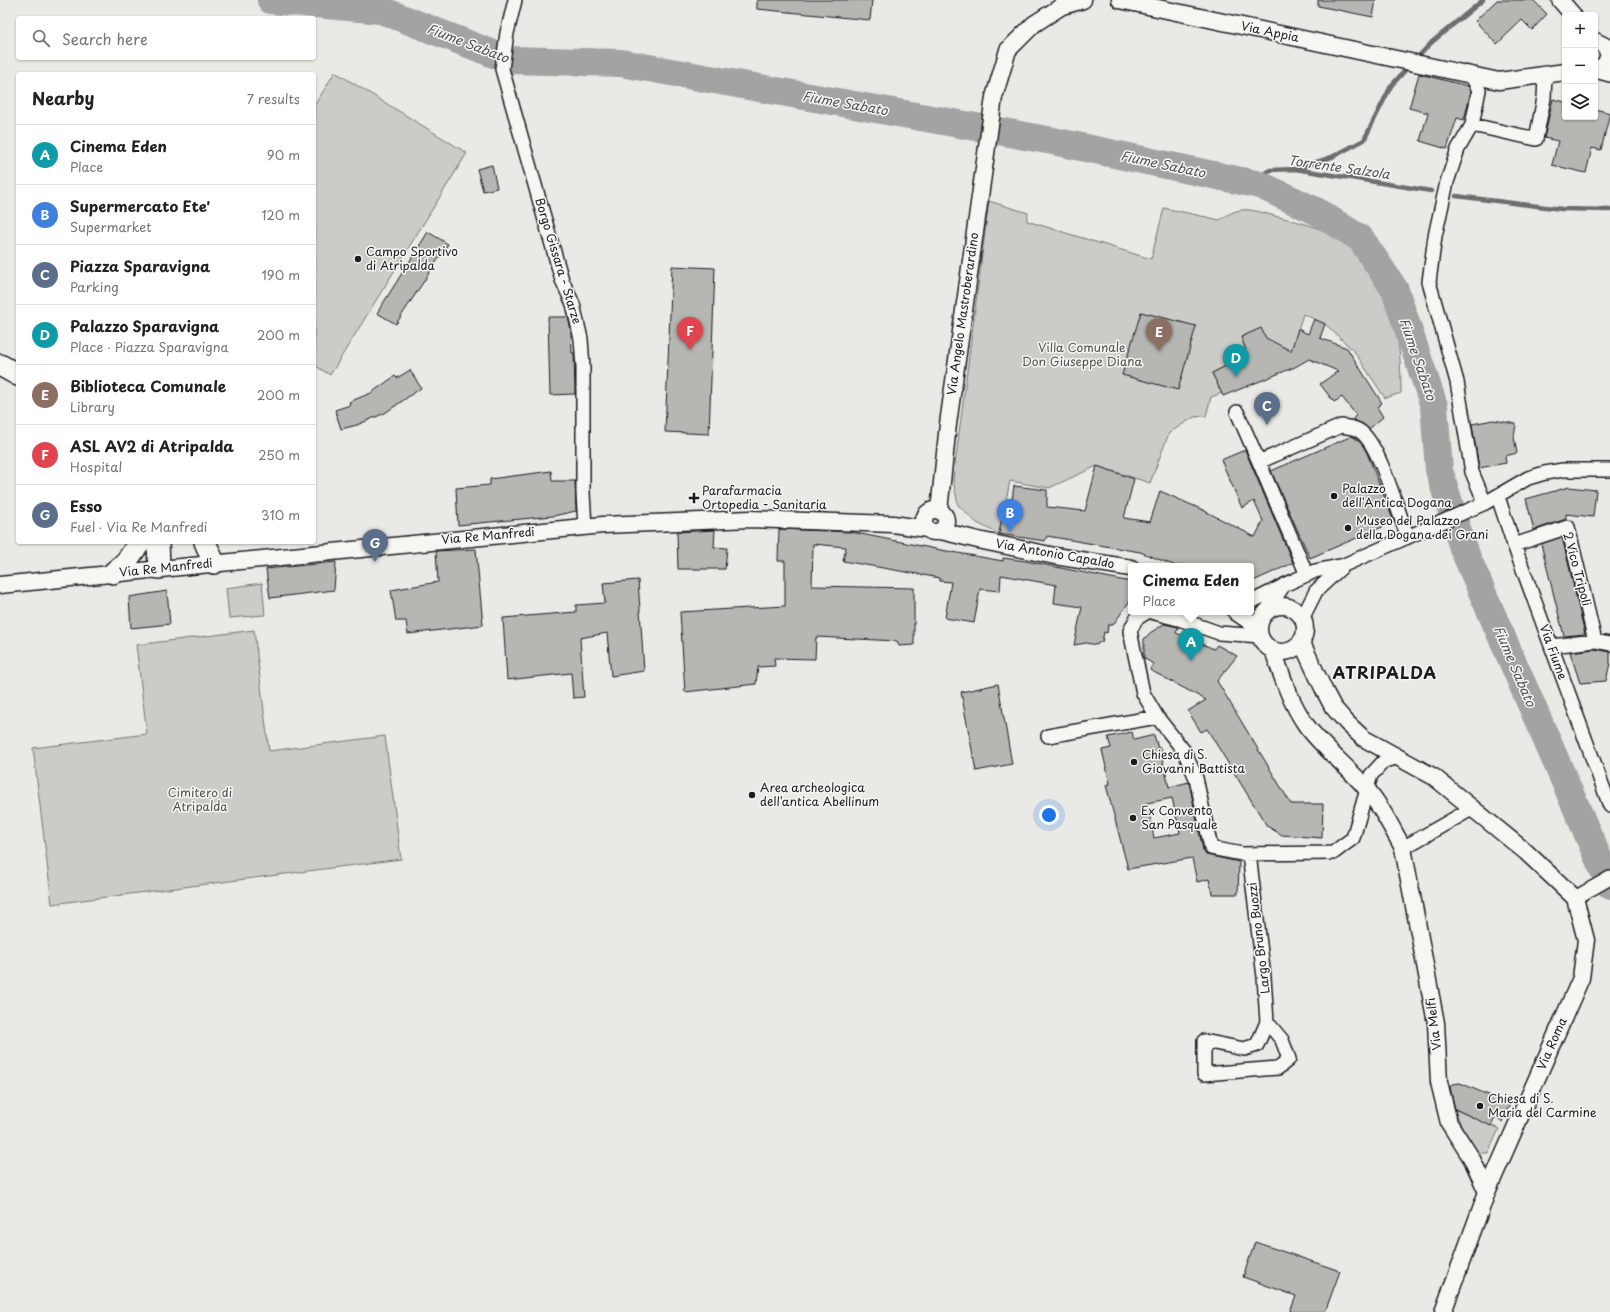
<!DOCTYPE html>
<html lang="en">
<head>
<meta charset="utf-8">
<style>
  :root { --surface:#fff; --page:#f2f2f2; --text:#222; --muted:#767676; --line:#e0e0e0; --accent:#1c1c1c }
  body { margin:0; font-family:"Playpen Sans",sans-serif; background:var(--page); color:var(--text) }
  .controls { position:absolute; right:12px; top:12px; display:grid; overflow:hidden; border-radius:4px; box-shadow:0 1px 3px #0004 }
  .controls button { width:36px; height:36px; display:grid; place-items:center; padding:0; border:0; border-bottom:1px solid var(--line); background:var(--surface); color:var(--text); font:20px sans-serif }
  .you { position:absolute; left:1049px; top:815px; width:14px; height:14px; margin:-10px; border:3px solid #fff; border-radius:50%; background:#1a73e8; box-shadow:0 0 0 6px #1a73e833 }
  .badge { display:grid; place-items:center; width:26px; height:26px; border-radius:50%; background:var(--accent); color:#fff; font-size:13px; font-weight:700 }
  .pin { position:absolute; translate:-50% -33px; filter:drop-shadow(0 1px 2px #0008) }
  .pin::after { content:''; position:absolute; top:21px; width:14px; height:12px; background:inherit; clip-path:polygon(0 0,100% 0,50% 100%) }
  .popup { position:absolute; left:1128px; top:563px; width:126px; height:52px; box-sizing:border-box; display:grid; place-content:center; border-radius:4px; background:var(--surface); filter:drop-shadow(0 1px 3px #0005); font-size:13px; white-space:nowrap; color:var(--muted) }
  .popup b { font-size:15px; color:var(--text) }
  .popup::after { content:''; position:absolute; left:50%; top:100%; margin-left:-8px; border:8px solid transparent; border-top-color:var(--surface) }
  .list { margin:0; padding:0; list-style:none }
  h2 { display:flex; justify-content:space-between; align-items:center; height:52px; margin:0; padding:0 16px; font-size:17px }
  h2 small { font-size:13px; font-weight:400; color:var(--muted) }
  .list li { display:grid; grid-template-columns:26px 1fr auto; gap:12px; align-items:center; box-sizing:border-box; height:60px; padding:0 16px; border-top:1px solid var(--line) }
  .list b { display:block; font-size:15px; white-space:nowrap }
  .list p { margin:0; font-size:13px; white-space:nowrap; color:var(--muted) }
  .list em { font-size:13px; font-style:normal; color:var(--muted) }
  .icon { flex:none; width:22px; height:22px; fill:none; stroke:currentColor; stroke-width:2; stroke-linecap:round; stroke-linejoin:round }
  .map { position:relative; flex:none; width:1610px; height:1312px; overflow:hidden }
  .search { position:absolute; background:var(--surface); box-shadow:0 1px 3px #0004; left:16px; top:16px; width:300px; height:44px; display:flex; align-items:center; gap:10px; box-sizing:border-box; padding:0 14px; border-radius:4px; color:var(--muted); font-size:15px }
  .panel { position:absolute; background:var(--surface); box-shadow:0 1px 3px #0004; left:16px; top:72px; width:300px; height:472px; border-radius:4px }
  .map>svg:first-child { display:block }
</style>
</head>
<body>
<div class="map">
<svg width="1610" height="1312" viewBox="0 0 1610 1312">
  <rect width="100%" height="100%" fill="#e9e9e5"/>
  <filter id="ink" filterUnits="userSpaceOnUse"><feTurbulence type="fractalNoise" baseFrequency=".025" numOctaves="2"/><feDisplacementMap in="SourceGraphic" scale="8" xChannelSelector="R" yChannelSelector="G"/><feConvolveMatrix kernelMatrix="1 2 1 2 8 2 1 2 1" color-interpolation-filters="sRGB"/></filter>
  <g filter="url(#ink)">
    <path fill="#cbcbc7" stroke="#747472" d="M335,72l132,81 -137,222 -16,-10v-259z
      M989,201l39,12 -1,8 124,38 13,-51 56,12c22,-17 34,-9 59,-3 21,5 40,10 58,20 9,5 18,14 25,22 34,40 39,83 39,134l-16,5 -31,-47 -29,-27 -22,-10 -12,38 -23,-8 -7,-15 -20,8 5,13 -22,11 2,5 -14,7 10,20 -11,4 -5,19 -12,1 -25,16 -19,50 -53,-17 -48,22 -39,-7 -11,53 -22,-11 -19,-18 -5,-25z
      M262,583l3,32 -36,3 -3,-30z
      M254,630l15,121 116,-15 16,123 -349,45 -19,-156 114,-14 -11,-89z
      M1454,1109l45,20 -11,24h-14z"/>
    <g fill="none" stroke-linecap="round" stroke-linejoin="round">
      <path stroke="#6d6d6c" stroke-width="4.5" d="M1415,60l17,-18 51,-42
        M1295,169l37,-12 32,-17 27,-54 19,-21
        M1246,182l11,-4 13,-8 25,-1 136,22
        M1456,196l106,13 48,1"/>
      <path stroke="#a3a3a1" stroke-width="28" d="M271,0l110,10 128,50 112,3 432,78 193,41 14,3 58,27 43,27 34,51 39,116 5,64 24,78 147,337"/>
    </g>
    <path fill="#b6b6b3" stroke="#1c1c1c" fill-rule="evenodd" d="M757,0h115l-2,20 -113,-11z
      M1318,0h58l-3,17 -55,-11z
      M1497,0h36l14,14 -15,16 -10,-10 -25,24 -22,-23z
      M1419,74l49,12 3,5 -7,29 -7,-2 -10,31 -27,-8 8,-28 -19,-5z
      M1553,99l12,3v15h30v-8l15,4 -9,37 -9,-2 -6,25 -34,-8 6,-24 -14,-3z
      M492,165l5,23 -14,3 -6,-22z
      M428,232l20,12 -52,80 -19,-11z
      M672,266l43,2 -6,166 -44,-2z
      M1141,312l55,14 -18,64 -56,-15z
      M548,317h20l3,14 1,22h2l1,41 -25,1z
      M1314,319l11,5 -5,14 27,10 35,55 -5,4 6,10 -14,12 -16,-10 3,-4 -14,-18 -8,5 -14,-18 18,-13 -29,-12 -14,8 -72,29 -11,-23 14,-7 -3,-5 23,-11 -5,-13 20,-9 5,10 25,13 7,-22 10,5z
      M410,370l11,18 -36,25 -28,12 -16,4 -6,-19 15,-5 -1,-3 22,-9 24,-17 2,2z
      M1493,420l23,4 -2,13 3,16 -12,3 1,7 -27,5 -7,-44z
      M1352,436l10,8 5,9 27,69 -84,36 -39,-87z
      M1245,450l48,113 -42,19v-16h-75l-36,-14 -93,-16 -2,5 -46,-7 5,-28h7l3,-20 33,4v17l38,4 12,-45 37,13 -10,39 26,4 10,-31 43,19 52,27 8,-16 -9,-20 -12,7 -21,-48z
      M551,471l1,10h23l1,30 -23,5 -95,9 -2,-37 34,-3v-6z
      M1569,487l27,3 -3,27 -27,-3v5l-32,11 -8,-31z
      M779,529l72,3 90,18 62,11v-3l23,3 105,21v17l-18,26h-5l-1,8 -3,-1 -2,10h-3l-2,3 -11,-2 -12,2 8,-38 -28,-4 2,-18 -55,-10 -1,16 -20,-2 -6,34 -29,-5 6,-36 -11,-1v-3l-97,-17 3,-14 -33,-3 -1,42 102,2v57l-15,1 -2,-5 -81,-4 -1,22 -41,-1 1,8 -17,1 -2,17 -71,8 -5,-80 105,-6v-45h-7z
      M715,530l-1,17 13,1 -2,21h-47l-1,-37z
      M1562,537l23,97 -21,2 -23,-92z
      M476,549l7,76 -75,9 -2,-13h-10l-5,-31 47,-8 -2,-31z
      M336,562l-2,28 -64,8 -4,-29z
      M638,580l6,91 -33,5 -4,-43 -27,5 4,59 -11,1 -2,-25 -64,7 -4,-62 73,-6v-7l29,-2 -2,-20z
      M167,591l3,33 -39,4 -2,-31z
      M1164,624l14,3 -2,6 38,16 3,-4 20,11 -20,25 74,123h32l-1,34 -40,-3 -15,-9 -60,-97 -6,3 -13,-21 18,-11 -56,-30 3,-6 -9,-6v-19l6,-6z
      M1595,649l15,3v11l-4,18 -26,2 -10,-31z
      M998,684l14,80 -36,7 -15,-79z
      M1132,732l2,8 20,-5 4,13h2l9,39 20,-5 14,68 3,5 33,7 -1,32h-26l-3,-15 -12,3 -5,-24 -64,11 -22,-84 4,-1 -8,-34 9,-2 -3,-11zM1172,798l8,35 -26,5 -7,-35z
      M1460,1083l50,21 -8,18 -7,-4 -4,8 -36,-17 -5,-22 3,-3z
      M1255,1242l85,29 -15,41h-35l6,-16 -53,-19z"/>
    <g fill="none" stroke-linecap="round" stroke-linejoin="round">
      <defs>
        <path id="minor" d="M515,0l-8,33 -5,36 60,211 11,24 8,35 2,28v126l2,34
          M1595,71l15,4
          M1471,75l8,15 -7,35 -14,24 -11,33 -12,54 -6,46 28,100 15,90 13,31
          M1472,125l64,14 8,-41 1,-22
          M1237,412l22,50
          M1498,497l16,48 96,261
          M1514,545l54,-18 27,114
          M1307,575l-48,-113 82,-36c7,1 14,1 20,6 19,14 37,81 47,105
          M1251,602l32,-16
          M1147,612l-11,7 -6,12 13,62 14,24
          M1151,612l31,8 37,13 41,3
          M1265,613l19,-28 31,-14 29,-6 141,-62 43,-25 17,-5 18,-3h47
          M1302,619l14,-28 28,-26
          M1551,646l44,-5 15,3
          M1048,736l109,-19 27,34 12,27 15,70 31,6 91,-1 20,-15 18,-63 13,-14 12,-3
          M1403,848l70,-40
          M1249,854l15,123 3,45 -10,23 -13,4 -40,-8v33l74,-6 11,-9 -7,-19 -15,-18
          M1575,898l35,-20"/>
        <path id="tertiary" d="M1120,0l379,81 66,-9
          M1560,0l13,15
          M1595,41l10,5 4,9 -4,10 -10,5
          M924 521a11 11 0 1 1 22 0a11 11 0 1 1-22 0Z
          M939,511l9,-87 46,-327 14,-47 26,-26 28,-18 21,-6
          M941,531l37,9 77,16 76,12
          M0,585l603,-60 148,-6 142,5 34,5
          M1259 629a23 23 0 1 1 46 0a23 23 0 1 1-46 0Z
          M1236,612l23,16
          M1301,641l23,49 9,17 14,16 16,15 71,39 92,75 49,46 11,42 -5,38 -94,214 -44,120
          M1273,650c9,26 17,52 33,75 17,23 40,40 59,62 15,17 27,41 38,61l33,175 3,59 10,41 23,36 15,33"/>
        <path id="trunk" d="M0,365l18,10
          M158,542l1,26
          M205,542l9,21
          M113,573l13,-11 14,-20"/>
      </defs>
      <use href="#minor" stroke="#1c1c1c" stroke-width="16"/>
      <use href="#tertiary" stroke="#1c1c1c" stroke-width="19"/>
      <use href="#trunk" stroke="#1c1c1c" stroke-width="24"/>
      <use href="#minor" stroke="#f6f6f2" stroke-width="13"/>
      <use href="#tertiary" stroke="#f6f6f2" stroke-width="16"/>
      <use href="#trunk" stroke="#f6f6f2" stroke-width="21"/>
    </g>
  </g>
  <g fill="#1c1c1c" stroke="#f6f6f2" stroke-width="1.5">
    <circle cx="358" cy="259" r="4"/>
    <circle cx="1334" cy="496" r="4"/>
    <path d="M692 492h4v4h4v4h-4v4h-4v-4h-4v-4h4z"/>
    <circle cx="1348" cy="528" r="4"/>
    <circle cx="1134" cy="762" r="4"/>
    <circle cx="752" cy="795" r="4"/>
    <circle cx="1133" cy="818" r="4"/>
    <circle cx="1480" cy="1106" r="4"/>
  </g>
  <g text-anchor="middle" stroke-width="3" stroke-linejoin="round" paint-order="stroke">
    <g font-size="12" fill="#1c1c1c" stroke="#f6f6f2">
      <text transform="translate(1270 32) rotate(12)" y="4">Via Appia</text>
      <text transform="translate(558 261) rotate(73)" y="4">Borgo Gissara - Starze</text>
      <text transform="translate(963 314) rotate(-82)" y="4">Via Angelo Mastroberardino</text>
      <text transform="translate(488 536) rotate(-5)" y="4">Via Re Manfredi</text>
      <text transform="translate(1055 554) rotate(10)" y="4">Via Antonio Capaldo</text>
      <text transform="translate(166 568) rotate(-6)" y="4">Via Re Manfredi</text>
      <text transform="translate(1577 569) rotate(75)" y="4">2 Vico Tripoli</text>
      <text transform="translate(1553 652) rotate(70)" y="4">Via Fiume</text>
      <text transform="translate(1259 938) rotate(-97)" y="4">Largo Bruno Buozzi</text>
      <text transform="translate(1434 1024) rotate(-97)" y="4">Via Melfi</text>
      <text transform="translate(1552 1044) rotate(-66)" y="4">Via Roma</text>
    </g>
    <g font-size="12" fill="#1c1c1c" stroke="#f6f6f2" text-anchor="start">
      <text x="366" y="256">Campo Sportivo<tspan x="366" dy="14">di Atripalda</tspan></text>
      <text x="1342" y="493">Palazzo<tspan x="1342" dy="14">dell'Antica Dogana</tspan></text>
      <text x="702" y="495">Parafarmacia<tspan x="702" dy="14">Ortopedia - Sanitaria</tspan></text>
      <text x="1356" y="525">Museo del Palazzo<tspan x="1356" dy="14">della Dogana dei Grani</tspan></text>
      <text x="1142" y="759">Chiesa di S.<tspan x="1142" dy="14">Giovanni Battista</tspan></text>
      <text x="760" y="792">Area archeologica<tspan x="760" dy="14">dell'antica Abellinum</tspan></text>
      <text x="1141" y="815">Ex Convento<tspan x="1141" dy="14">San Pasquale</tspan></text>
      <text x="1488" y="1103">Chiesa di S.<tspan x="1488" dy="14">Maria del Carmine</tspan></text>
    </g>
    <g font-size="12" fill="#51514f" stroke="#f6f6f2">
      <text x="1082" y="352">Villa Comunale<tspan x="1082" dy="14">Don Giuseppe Diana</tspan></text>
      <text x="200" y="797">Cimitero di<tspan x="200" dy="14">Atripalda</tspan></text>
    </g>
    <g font-size="13" font-style="italic" fill="#525251" stroke="#f6f6f2">
      <text transform="translate(468 43) rotate(21)" y="5">Fiume Sabato</text>
      <text transform="translate(845 103) rotate(10)" y="5">Fiume Sabato</text>
      <text transform="translate(1163 164) rotate(12)" y="5">Fiume Sabato</text>
      <text transform="translate(1339 167) rotate(8)" y="5">Torrente Salzola</text>
      <text transform="translate(1418 359) rotate(71)" y="5">Fiume Sabato</text>
      <text transform="translate(1515 666) rotate(67)" y="5">Fiume Sabato</text>
    </g>
    <g font-size="16" font-weight="bold" letter-spacing="1" fill="#1c1c1c" stroke="#f6f6f2">
      <text x="1385" y="679">ATRIPALDA</text>
    </g>
  </g>
</svg>
<div class="controls">
<button>+</button>
<button>−</button>
<button><svg class="icon" aria-label="layers" viewBox="0 0 24 24"><path d="M12 4l9 5-9 5-9-5zM3 14l9 5 9-5"/></svg></button>
</div>
<div class="you"></div>
<div class="pin badge" style="left:1191px;top:661px;background:#0f9aa8">A</div>
<div class="popup"><b>Cinema Eden</b>Place</div>
<div class="pin badge" style="left:1010px;top:532px;background:#3f7fe0">B</div>
<div class="pin badge" style="left:1267px;top:425px;background:#5c6f8a">C</div>
<div class="pin badge" style="left:1236px;top:377px;background:#0f9aa8">D</div>
<div class="pin badge" style="left:1159px;top:351px;background:#8d6e63">E</div>
<div class="pin badge" style="left:690px;top:350px;background:#e0444e">F</div>
<div class="pin badge" style="left:375px;top:562px;background:#5c6f8a">G</div>
<div class="search"><svg class="icon" aria-label="search" viewBox="0 0 24 24"><circle cx="10" cy="10" r="6"/><path d="M15 15l6 6"/></svg>Search here</div>
<section class="panel">
<h2>Nearby<small>7 results</small></h2>
<ul class="list">
<li><span class="badge" style="background:#0f9aa8">A</span><div><b>Cinema Eden</b><p>Place</p></div><em>90 m</em></li>
<li><span class="badge" style="background:#3f7fe0">B</span><div><b>Supermercato Ete'</b><p>Supermarket</p></div><em>120 m</em></li>
<li><span class="badge" style="background:#5c6f8a">C</span><div><b>Piazza Sparavigna</b><p>Parking</p></div><em>190 m</em></li>
<li><span class="badge" style="background:#0f9aa8">D</span><div><b>Palazzo Sparavigna</b><p>Place · Piazza Sparavigna</p></div><em>200 m</em></li>
<li><span class="badge" style="background:#8d6e63">E</span><div><b>Biblioteca Comunale</b><p>Library</p></div><em>200 m</em></li>
<li><span class="badge" style="background:#e0444e">F</span><div><b>ASL AV2 di Atripalda</b><p>Hospital</p></div><em>250 m</em></li>
<li><span class="badge" style="background:#5c6f8a">G</span><div><b>Esso</b><p>Fuel · Via Re Manfredi</p></div><em>310 m</em></li>
</ul>
</section>
</div>
</body>
</html>
